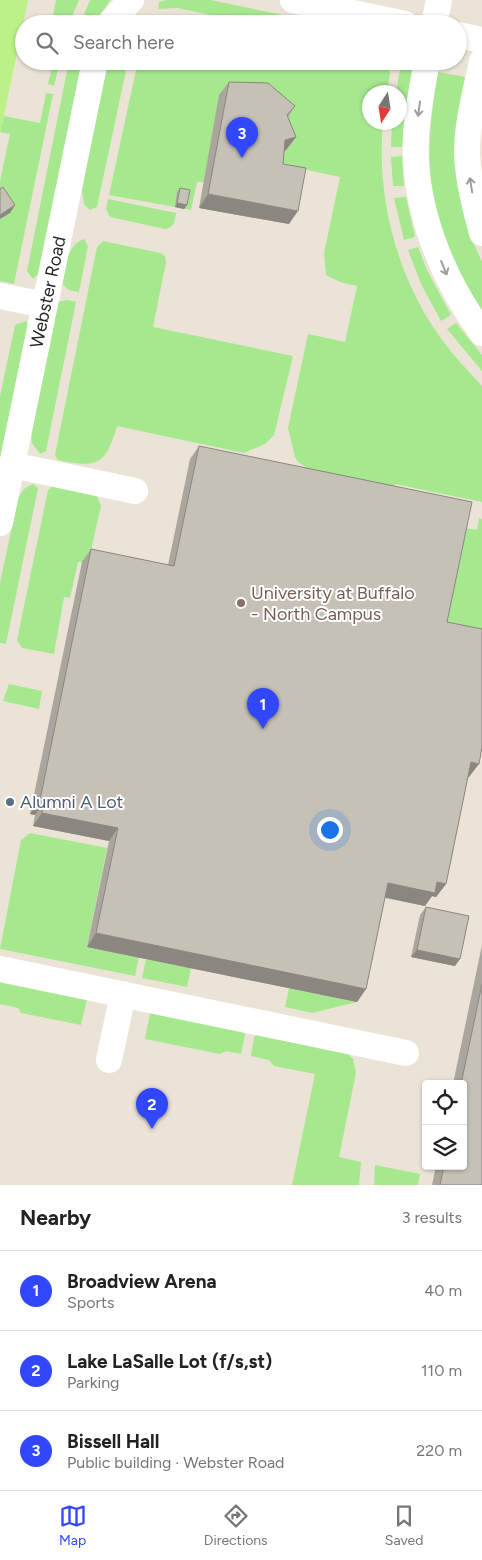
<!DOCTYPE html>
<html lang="en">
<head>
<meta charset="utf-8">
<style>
  :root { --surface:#fff; --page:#f6f6f6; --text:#222; --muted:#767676; --line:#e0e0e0; --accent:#3047ff }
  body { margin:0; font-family:Figtree,sans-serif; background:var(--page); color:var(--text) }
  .controls { position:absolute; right:15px; bottom:15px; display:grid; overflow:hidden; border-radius:5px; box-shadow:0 1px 4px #0004 }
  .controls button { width:45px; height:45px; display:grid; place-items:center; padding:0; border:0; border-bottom:1px solid var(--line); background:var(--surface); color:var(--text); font:25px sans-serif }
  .compass { position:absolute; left:362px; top:85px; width:45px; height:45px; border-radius:50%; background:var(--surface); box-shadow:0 1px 4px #0004; rotate:192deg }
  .you { position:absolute; left:329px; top:829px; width:18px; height:18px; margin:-12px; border:4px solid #fff; border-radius:50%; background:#1a73e8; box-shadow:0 0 0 8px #1a73e833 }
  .badge { display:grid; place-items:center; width:32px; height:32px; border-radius:50%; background:var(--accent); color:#fff; font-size:16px; font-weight:700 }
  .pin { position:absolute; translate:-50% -41px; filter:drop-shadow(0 1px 2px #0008) }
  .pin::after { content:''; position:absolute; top:26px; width:18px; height:15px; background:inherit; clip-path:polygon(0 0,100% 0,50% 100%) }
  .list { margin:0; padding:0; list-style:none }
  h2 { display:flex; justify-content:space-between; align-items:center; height:65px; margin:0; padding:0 20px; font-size:21px }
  h2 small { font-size:16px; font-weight:400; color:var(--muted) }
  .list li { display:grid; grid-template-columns:32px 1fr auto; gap:15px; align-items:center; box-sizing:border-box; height:80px; padding:0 20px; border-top:1px solid var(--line) }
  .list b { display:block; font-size:19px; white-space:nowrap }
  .list p { margin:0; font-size:16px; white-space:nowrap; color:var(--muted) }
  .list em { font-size:16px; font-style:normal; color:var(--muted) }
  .icon { flex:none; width:28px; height:28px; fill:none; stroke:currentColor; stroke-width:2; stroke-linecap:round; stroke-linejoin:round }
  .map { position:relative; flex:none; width:482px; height:1185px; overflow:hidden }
  .search { position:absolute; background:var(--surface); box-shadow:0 1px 4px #0004; left:15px; right:15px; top:15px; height:55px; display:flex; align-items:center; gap:12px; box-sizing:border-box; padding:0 18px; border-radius:28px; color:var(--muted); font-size:19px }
  .sheet { height:305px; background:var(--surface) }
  nav { display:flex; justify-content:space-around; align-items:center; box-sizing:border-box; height:70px; border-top:1px solid var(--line); background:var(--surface); font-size:14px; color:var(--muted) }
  nav a { display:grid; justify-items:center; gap:2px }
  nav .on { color:var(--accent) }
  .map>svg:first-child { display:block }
</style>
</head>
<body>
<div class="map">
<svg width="482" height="1185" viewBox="0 0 482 1185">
  <rect width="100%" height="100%" fill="#ebe4d6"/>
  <path fill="#a5e88d" d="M56,0h23l-10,24h-18z
    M90,0h20l-15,24h-15z
    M166,0h45l114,24h-70l-78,-16 -19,1 1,-7z
    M171,17l34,7h-54l5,-4z
    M48,61h12l-6,25 -6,-2 5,-21z
    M69,61h15l-45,212 -6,6 -6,-8z
    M108,61h20l-31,146 -7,3 -6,-6 -2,-15z
    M138,61h247l4,2 1,10 -3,19h-17v30l13,1c-7,75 14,155 59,217 12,16 26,31 40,46v116l-87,-18 -1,5 -81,-17 -15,-10 -3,-5 -7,-29 20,-94 37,8 12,-56 -17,-4 -14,-7 -2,-22 16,-76 -65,-14 3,-35 -74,54h-7l-6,28 -82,-15z
    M401,64l12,3 -8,45 -3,35h-11l1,-24 8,-1v-30h-4z
    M438,72l27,5 7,163 10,22v53c-12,-24 -33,-57 -41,-81 -18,-54 -12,-108 -3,-162z
    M46,93l7,1 -39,190 -14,-3v-62l9,-6 -9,-14v-18l10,-47 -10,-2 4,-16 36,7z
    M402,156l2,30h-11l-2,-29z
    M406,197l9,40 -11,3 -10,-42z
    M108,199l68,14c-1,8 -2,15 -11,16l-55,-12 -4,-8z
    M84,239l4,7 -9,46 -10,-2 -7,-6c4,-16 4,-39 22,-45z
    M103,241l57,12 5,3 1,6 -13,65 140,29 -19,79 -9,9 -21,9 -127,-27c-11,38 -19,43 -59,34l-3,-5 42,-208z
    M418,247l9,23 24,45 -10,6 -20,-37 -13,-34z
    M67,300l9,2 -30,149 -6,3 -8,-11 -1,-12 27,-129z
    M26,321l2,5 -28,139v-69l15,-71z
    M456,323l26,32v16l-35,-42z
    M33,484l5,4 -32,156 -6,-1v-60l18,-85 6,-9z
    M53,486l44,10 4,10 -13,57 -10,-1 -8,36 -6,-1 -10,57 -32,-6 -5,-8 31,-150z
    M479,518l3,1v119l-43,-9 21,-102 17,3z
    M9,684l33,7 -3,18 -36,-8z
    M30,833l77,15 -20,98 52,11 -4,19 -135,-27 21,-109z
    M146,959l45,9 -4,19 -45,-9z
    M0,980l87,19 -6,26 -60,-12 -3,-5 -18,-4z
    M289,988l68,14 -45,11 -27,-6z
    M150,1013l93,18 2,4 -4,19 -15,-3 -6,3 -75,-15z
    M258,1034l90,20 5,5 3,14 -17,84 22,5 -2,23h-67l23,-111 -41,-8 -5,-6 -18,-4 3,-19z
    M375,1165l45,9 -2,11h-44z"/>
  <path fill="#bcf187" d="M0,0h28l-28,134z"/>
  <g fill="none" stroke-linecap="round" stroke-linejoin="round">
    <path stroke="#fff" stroke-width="26" d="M293,0l112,24
      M109,24l22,-24
      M434,24l5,-24
      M458,35l24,5
      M427,61c-6,33 -13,66 -11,99 3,61 30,124 66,173
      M482,61c-6,30 -15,61 -15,92 1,27 8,54 15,80
      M0,296l45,9
      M12,465l123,26
      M0,523l95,-462
      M0,969l406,84
      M109,1060l14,-66"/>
  </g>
  <path fill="#aaa69d" d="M229,82l66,24 -7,11 8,20 -10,13 -2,1 -1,13 6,60 -90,-16 20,-113z
    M180,188l7,17 -3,4 -9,-2 2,-15z
    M199,446l248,176 22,155 -1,-1 -22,108 -10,13 -4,-1 -7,10 -40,-8 -19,91 -9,13 -270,-55 22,-106 -76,-15 2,-11 -5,-1 52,-252 9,-13 77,16 22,-106z
    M426,907l29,59 -44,-9 9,-42z
    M482,945v240h-50l4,-19h27v-82h-10z"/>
  <path fill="#8b8780" d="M296,137l-10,13 -10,3 9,-13z
    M208,194l90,17 -9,13 -90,-16z
    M177,203l10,2 -3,4 -9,-2z
    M15,205l-5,8 -10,6v-4z
    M471,762l8,2 -10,13 -7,-2z
    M40,800l4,1 -9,14 -5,-1z
    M42,813l76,15 -9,13 -76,-15z
    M437,882l9,2 -10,13 -4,-1 -7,10 -46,-10 9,-13z
    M96,933l270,56 -9,13 -270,-55z
    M417,950l43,9 -5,7 -44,-9z"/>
  <path fill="#c6c1b7" stroke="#8b8780" d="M229,82l39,1 27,23 -8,9 9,22 -11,3 -2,24 23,4 -8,43 -90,-17z
    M3,187l12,18 -15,10v-26z
    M180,188l10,2 -3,15 -10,-2z
    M199,446l273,56 -25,120 35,7v118l-3,17 -8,-2 -25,122 -9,-2 -2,11 -47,-10 -22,106 -270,-56 22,-105 -76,-15 2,-12 -4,-1 51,-251 83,17z
    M426,907l43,9 -9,43 -43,-9z
    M482,984v201h-42l4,-19h19v-82h-2z"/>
  <defs><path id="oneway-shaft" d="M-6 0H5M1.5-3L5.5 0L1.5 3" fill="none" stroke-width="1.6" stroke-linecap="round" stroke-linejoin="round" transform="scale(1.25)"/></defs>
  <g stroke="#9e9e9e">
    <use href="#oneway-shaft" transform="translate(419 109) rotate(98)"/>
    <use href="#oneway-shaft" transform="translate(471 185) rotate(-99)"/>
    <use href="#oneway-shaft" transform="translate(444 268) rotate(68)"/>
  </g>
  <circle fill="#8d6e63" stroke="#fff" stroke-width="2" cx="241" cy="603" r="5"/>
  <circle fill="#5c6f8a" stroke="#fff" stroke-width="2" cx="10" cy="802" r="5"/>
  <g text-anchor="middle" stroke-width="4" stroke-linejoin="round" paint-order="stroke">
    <g font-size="18" fill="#272727" stroke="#fff">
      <text transform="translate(48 292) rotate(-78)" y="6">Webster Road</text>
    </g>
    <g font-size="18" fill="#785e54" stroke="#fff" text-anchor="start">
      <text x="251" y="599">University at Buffalo<tspan x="251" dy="21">- North Campus</tspan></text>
    </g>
    <g font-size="18" fill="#4e5e75" stroke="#fff" text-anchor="start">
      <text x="20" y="808">Alumni A Lot</text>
    </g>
  </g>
</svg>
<div class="controls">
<button><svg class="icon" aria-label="locate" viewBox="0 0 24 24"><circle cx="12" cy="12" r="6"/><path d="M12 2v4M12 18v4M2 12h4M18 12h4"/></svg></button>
<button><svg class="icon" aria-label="layers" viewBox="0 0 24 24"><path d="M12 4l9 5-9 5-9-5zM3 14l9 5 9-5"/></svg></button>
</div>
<svg class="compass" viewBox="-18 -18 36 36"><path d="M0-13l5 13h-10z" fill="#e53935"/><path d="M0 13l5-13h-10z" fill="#767676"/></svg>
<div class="you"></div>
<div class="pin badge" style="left:263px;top:729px">1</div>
<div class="pin badge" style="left:152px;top:1129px">2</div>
<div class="pin badge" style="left:242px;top:158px">3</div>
<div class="search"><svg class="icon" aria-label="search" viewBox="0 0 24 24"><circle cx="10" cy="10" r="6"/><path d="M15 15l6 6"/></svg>Search here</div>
</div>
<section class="sheet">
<h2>Nearby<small>3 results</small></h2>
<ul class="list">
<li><span class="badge">1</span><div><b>Broadview Arena</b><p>Sports</p></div><em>40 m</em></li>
<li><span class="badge">2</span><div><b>Lake LaSalle Lot (f/s,st)</b><p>Parking</p></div><em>110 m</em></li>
<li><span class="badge">3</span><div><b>Bissell Hall</b><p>Public building · Webster Road</p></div><em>220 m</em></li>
</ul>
</section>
<nav>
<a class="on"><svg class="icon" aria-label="map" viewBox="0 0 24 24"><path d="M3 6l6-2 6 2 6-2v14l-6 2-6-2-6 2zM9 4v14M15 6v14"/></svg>Map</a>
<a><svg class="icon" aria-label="directions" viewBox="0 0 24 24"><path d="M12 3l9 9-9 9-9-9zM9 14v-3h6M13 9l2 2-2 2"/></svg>Directions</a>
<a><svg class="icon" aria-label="saved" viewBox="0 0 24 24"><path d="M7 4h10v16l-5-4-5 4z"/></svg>Saved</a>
</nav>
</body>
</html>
